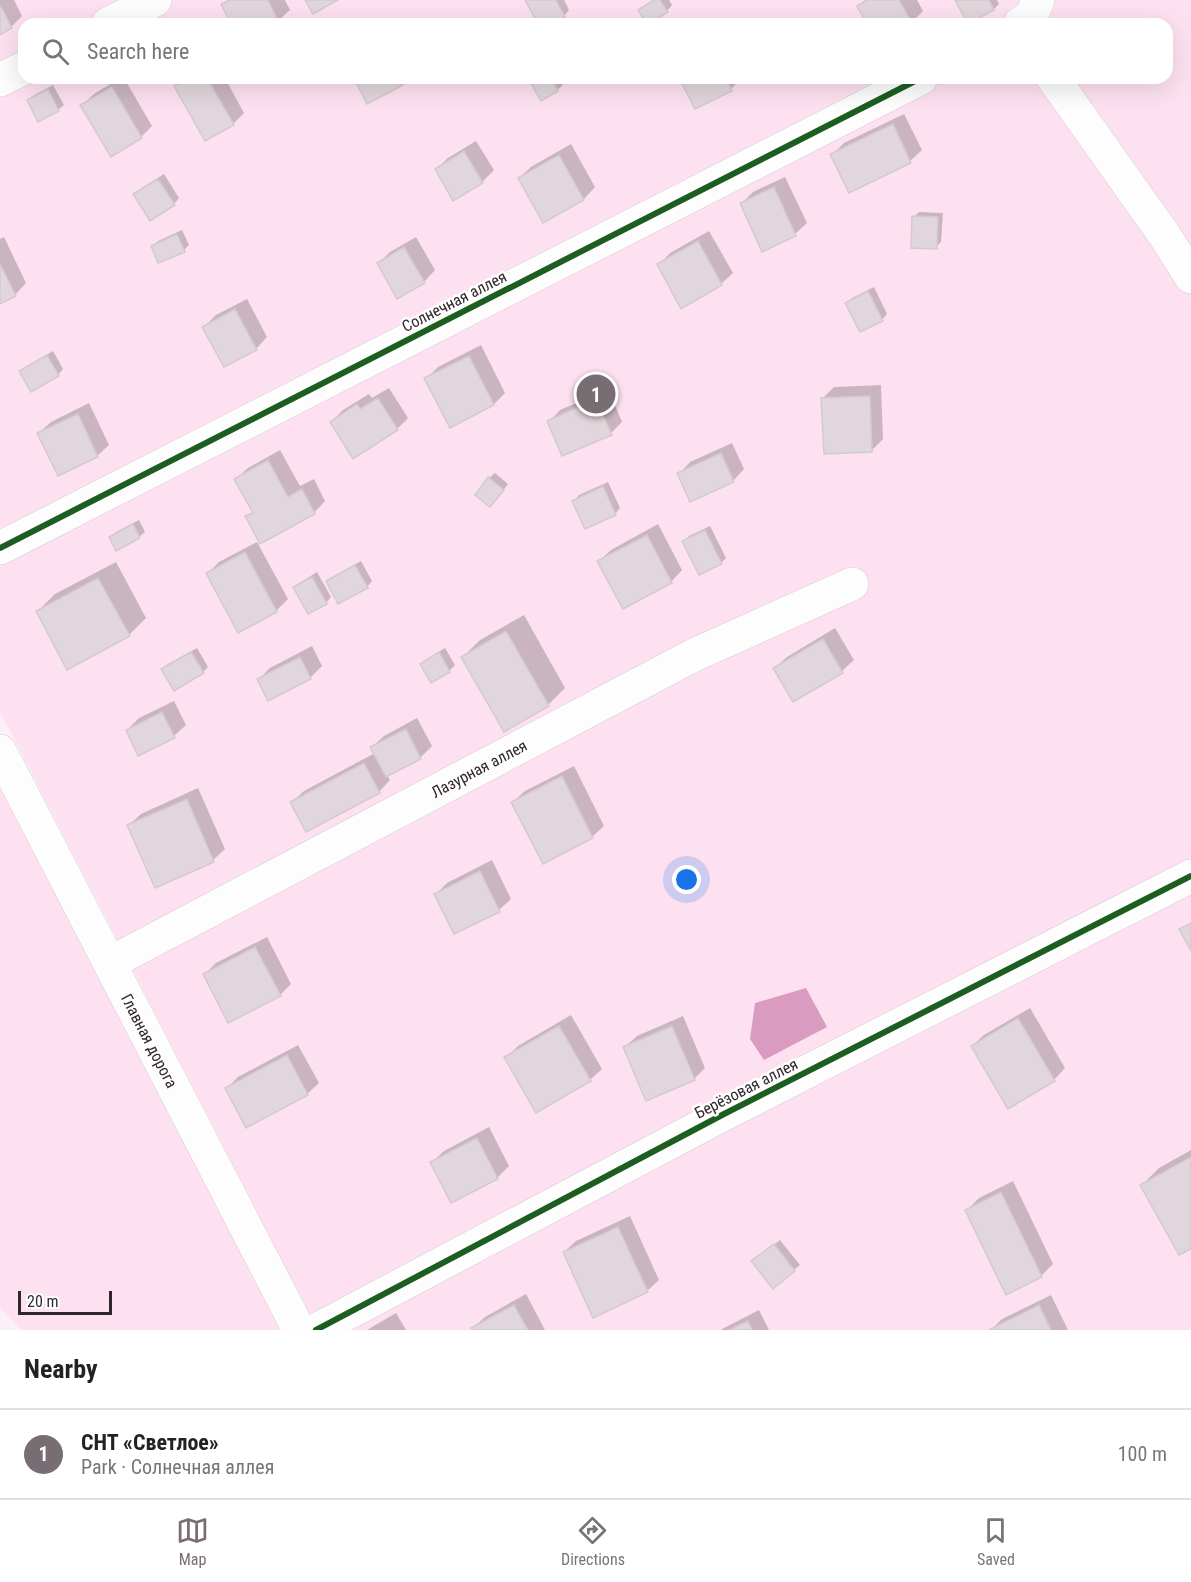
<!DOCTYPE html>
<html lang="en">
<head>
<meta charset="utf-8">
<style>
  :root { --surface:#fff; --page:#f2f2f2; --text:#222; --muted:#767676; --line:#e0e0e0; --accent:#776d73 }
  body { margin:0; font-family:"Roboto Condensed",sans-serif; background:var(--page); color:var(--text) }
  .scale { position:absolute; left:18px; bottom:15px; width:94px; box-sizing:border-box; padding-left:6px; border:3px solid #30272c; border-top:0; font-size:16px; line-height:21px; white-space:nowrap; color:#30272c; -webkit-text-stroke:4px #fff; paint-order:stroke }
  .you { position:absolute; left:687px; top:880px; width:21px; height:21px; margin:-15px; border:4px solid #fff; border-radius:50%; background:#1a73e8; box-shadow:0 0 0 9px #1a73e833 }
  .badge { display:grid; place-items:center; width:39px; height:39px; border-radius:50%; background:var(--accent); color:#fff; font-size:20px; font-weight:700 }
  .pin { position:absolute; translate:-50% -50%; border:3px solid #fff; box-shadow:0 2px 6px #0006 }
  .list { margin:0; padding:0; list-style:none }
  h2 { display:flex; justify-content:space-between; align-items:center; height:78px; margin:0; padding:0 24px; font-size:26px }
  h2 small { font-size:20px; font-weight:400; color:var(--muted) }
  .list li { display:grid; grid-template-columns:39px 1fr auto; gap:18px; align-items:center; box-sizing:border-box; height:90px; padding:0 24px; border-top:2px solid var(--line) }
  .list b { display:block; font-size:22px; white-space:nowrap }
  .list p { margin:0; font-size:20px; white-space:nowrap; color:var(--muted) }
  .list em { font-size:20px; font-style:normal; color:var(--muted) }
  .icon { flex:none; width:33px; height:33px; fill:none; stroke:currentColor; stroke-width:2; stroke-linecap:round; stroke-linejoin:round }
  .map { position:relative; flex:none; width:1191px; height:1330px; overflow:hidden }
  .search { position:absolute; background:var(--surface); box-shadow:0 6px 24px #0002; left:18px; right:18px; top:18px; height:66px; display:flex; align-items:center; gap:15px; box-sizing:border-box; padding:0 21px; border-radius:18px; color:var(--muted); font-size:22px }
  .sheet { height:168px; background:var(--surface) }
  nav { display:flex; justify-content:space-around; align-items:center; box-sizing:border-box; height:84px; border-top:2px solid var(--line); background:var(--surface); font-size:16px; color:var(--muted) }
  nav a { display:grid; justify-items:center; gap:3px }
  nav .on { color:var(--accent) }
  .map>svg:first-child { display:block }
</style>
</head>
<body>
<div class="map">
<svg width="1191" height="1330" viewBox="0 0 1191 1330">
  <rect width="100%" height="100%" fill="#fbf0f6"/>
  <path fill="#fde1f0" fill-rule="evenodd" d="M0,0h1191v1330h-873l-318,-619zM24,24h1143v54h-1143z
    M0,777l284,553h-262l-22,-23z"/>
  <path fill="#d99bbf" d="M806,988l21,39 -63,33 -14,-21 5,-36z"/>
  <path fill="#0003" d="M0,0h14l8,16 -11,11 -11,6z
    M228,0h57l5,10 -12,11 -5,3h-40l-10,-20z
    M527,0h37l5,10 -5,6 -16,8h-8z
    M653,0h16l3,5 -5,6 -27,-1z
    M865,0h52l6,11 -13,13h-41l-11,-18z
    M956,0h41l2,4 -5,5z
    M120,78h4l28,48 -11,11 -59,-32 12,-11z
    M184,78h41l19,35 -11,11 -57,-38z
    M355,78h54l-6,6z
    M530,78h29l4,7 -6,5z
    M681,78h61l-11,11z
    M53,85l11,20 -6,5 -29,-10 5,-5z
    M904,114l18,36 -12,11 -60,30 -18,-36 12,-12z
    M476,141l18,29 -12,12 -46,-13 12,-11z
    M571,144l24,43 -11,12 -41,22 -24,-43 12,-11z
    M164,174l15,24 -5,6 -39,-9 5,-6z
    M785,177l22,46 -12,11 -53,-31 11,-11z
    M919,212l24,1 -2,29 -5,5 -22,-30z
    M182,230l7,15 -5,5 -31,-3 5,-6z
    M709,231l24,42 -12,11 -62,-19 11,-12z
    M4,237l22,46 -11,12 -15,7v-63z
    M416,237l19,33 -11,12 -45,-19 11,-11z
    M874,287l13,27 -5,6 -35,-17 5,-5z
    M247,299l20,38 -11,12 -52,-22 12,-12z
    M481,345l24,48 -11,11 -68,-25 12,-12z
    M53,351l10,18 -5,6 -37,-4 6,-5z
    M881,385l2,54 -11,11 -49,-52 11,-11z
    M389,388l19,30 -11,11 -66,-7 12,-12 26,-16 3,4z
    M608,389l14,33 -11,11 -62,-11 11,-12z
    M89,403l20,42 -12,11 -58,-23 12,-11z
    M732,443l12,26 -11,12 -54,-7 11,-12z
    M280,450l20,36 14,-7 11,22 -11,12 -67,4 6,-6 -17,-32 12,-11z
    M495,473l13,11 -12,16 -7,-22z
    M608,482l12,26 -5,6 -41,-13 5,-6z
    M139,520l6,12 -6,5h-28l5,-5z
    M658,524l24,46 -11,12 -72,-21 12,-11z
    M710,526l16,32 -5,5 -38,-21 6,-6z
    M257,542l31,57 -11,11 -38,21 -31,-58 11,-11z
    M361,561l11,20 -5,6 -39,-6 6,-5z
    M116,562l30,56 -17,17 -91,-24 17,-17z
    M317,572l14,25 -5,6 -31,-16 6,-5z
    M524,615l41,73 -17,17 -85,-48 17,-17z
    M835,628l19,32 -12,11 -48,29 -19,-32 12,-11z
    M312,646l10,20 -12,12 -41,21 -10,-20 11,-11z
    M197,648l11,19 -5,5 -40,-2 5,-6z
    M445,648l10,17 -6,6 -17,10 -10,-17 5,-5z
    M174,701l12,24 -12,11 -35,18 -12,-24 12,-12z
    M417,718l15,28 -12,12 -33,17 3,5 -11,12 -87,10 12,-11 71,-38 -3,-6 12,-11z
    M574,766l30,60 -12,11 -79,-35 12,-11z
    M198,788l27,61 -12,11 -58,26 -26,-61 12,-11z
    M492,860l19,39 -12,11 -45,22 -18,-38 11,-11z
    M267,937l24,47 -11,11 -75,-21 11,-11z
    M1030,1008l35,60 -11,12 -82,-34 12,-11z
    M571,1015l31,54 -12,11 -84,-22 12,-12z
    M683,1016l22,52 -11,11 -69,-32 12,-11z
    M298,1045l21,38 -12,11 -80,-6 11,-11z
    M489,1127l20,39 -12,12 -65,-16 12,-11z
    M1191,1150v97l-49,-62 17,-17z
    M1013,1181l40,83 -12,12 -74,-66 12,-12z
    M630,1216l29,64 -12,11 -83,-39 12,-11z
    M780,1240l20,25 -6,5 -35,-14z
    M526,1294l19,36h-71l-1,-2 12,-11z
    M1051,1295l17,35h-77l11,-11z
    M759,1310l10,20h-48l3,-2z
    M396,1313l10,17h-39z"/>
  <path fill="#e0d6db" stroke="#d3cace" stroke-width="1.5" d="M230,0h38l11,23 -2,1h-46l-10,-20z
    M305,0h33l-25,14z
    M525,0h31l9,17 -13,7h-14z
    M654,0h6l8,12 -19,12h-2l-9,-14z
    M867,0h32l14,24h-46l-10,-18z
    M955,0h34l5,10 -26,14z
    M0,5l12,23 -12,7z
    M188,78h19l27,47 -29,16 -31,-55z
    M354,78h46l3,7 -36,19z
    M528,78h23l7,13 -17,10z
    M679,78h47l6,13 -37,18z
    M112,87l30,51 -31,19 -31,-52z
    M48,89l11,22 -21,11 -11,-22z
    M893,124l18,39 -62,30 -19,-39z
    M464,151l19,32 -30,18 -18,-32z
    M559,155l25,45 -41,23 -25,-45z
    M158,179l17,26 -25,16 -17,-27z
    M774,187l22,49 -34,16 -22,-49z
    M912,216l26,1 -1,32 -26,-1z
    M177,234l8,18 -27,11 -7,-17z
    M698,241l24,44 -41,24 -24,-45z
    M404,247l21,36 -28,16 -20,-36z
    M0,264l16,32 -16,8z
    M868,291l15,30 -23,11 -15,-29z
    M235,309l22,41 -33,17 -22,-40z
    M47,355l12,21 -28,16 -12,-21z
    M469,356l25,49 -44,23 -26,-50z
    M870,396l2,56 -48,2 -3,-56z
    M378,398l20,32 -45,29 -23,-37 27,-18 3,5z
    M596,399l16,36 -50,21 -15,-35z
    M78,414l20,43 -40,19 -21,-43z
    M721,453l13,29 -44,20 -13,-29z
    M268,460l20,37 14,-8 13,25 -55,30 -15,-28 8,-3 -19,-34z
    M488,477l16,13 -14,17 -15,-12z
    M603,486l13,29 -31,14 -13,-28z
    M133,524l7,14 -24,13 -7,-14z
    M705,530l17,34 -23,11 -17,-34z
    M647,535l25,48 -49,26 -26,-48z
    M245,552l32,60 -39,21 -32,-60z
    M355,565l13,23 -30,16 -12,-23z
    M312,577l15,27 -19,10 -15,-27z
    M98,578l32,58 -63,34 -31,-59z
    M506,631l43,75 -45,26 -43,-75z
    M823,639l20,34 -50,29 -20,-34z
    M191,652l13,21 -30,18 -13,-22z
    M439,652l11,20 -19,11 -11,-19z
    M300,657l11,22 -43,22 -11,-22z
    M162,712l13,26 -37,18 -12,-26z
    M406,729l15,30 -35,18 -16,-30z
    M364,763l16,30 -74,39 -16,-30z
    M562,776l31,62 -50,26 -32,-62z
    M187,799l27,63 -59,26 -28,-63z
    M480,871l20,41 -46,22 -20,-40z
    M1191,923v28l-12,-22z
    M255,947l26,49 -53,27 -25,-49z
    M1018,1018l37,63 -47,28 -37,-63z
    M559,1026l32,55 -55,32 -32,-56z
    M672,1026l23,54 -49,21 -23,-54z
    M287,1055l21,40 -62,33 -21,-40z
    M477,1138l21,41 -47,24 -21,-41z
    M1191,1157v92l-12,6 -39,-70z
    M1001,1192l41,85 -36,18 -41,-85z
    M618,1227l30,65 -55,26 -30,-66z
    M774,1244l21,27 -22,18 -22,-28z
    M514,1305l14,25h-55l-2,-2z
    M1039,1305l12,25h-62z
    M748,1321l4,9h-23z"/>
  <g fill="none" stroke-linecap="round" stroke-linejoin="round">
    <defs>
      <g id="minor">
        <path d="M108,24l47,-24"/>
        <path d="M1020,24l12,-9 6,-15"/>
        <path d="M1053,78l112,158 26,41"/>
        <path d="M0,80l24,-12"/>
        <path d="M0,548l921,-470"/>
        <path id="s1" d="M0,751l299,579"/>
        <path id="s2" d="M110,963l584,-308 158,-71"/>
        <path d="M316,1330l408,-216 467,-238"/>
      </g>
    </defs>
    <use href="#minor" stroke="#d6ccd1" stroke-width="34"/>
    <use href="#minor" stroke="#fefdfe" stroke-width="33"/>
    <defs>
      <path id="cycleway" d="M0,548l921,-470
        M316,1330l408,-216 467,-238"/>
    </defs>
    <use href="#cycleway" stroke="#fff" stroke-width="10"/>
    <use href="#cycleway" stroke="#1b5e20" stroke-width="6"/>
  </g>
  <g text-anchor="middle" stroke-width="5" stroke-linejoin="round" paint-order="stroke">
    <g font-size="16" fill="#30272c" stroke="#fff">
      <text transform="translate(454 301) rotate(-27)" y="6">Солнечная аллея</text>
      <text dy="6" stroke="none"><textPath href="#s2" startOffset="417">Лазурная аллея</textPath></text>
      <text dy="6" stroke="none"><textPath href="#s1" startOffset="326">Главная дорога</textPath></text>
      <text transform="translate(746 1088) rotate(-27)" y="6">Берёзовая аллея</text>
    </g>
  </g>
</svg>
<div class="scale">20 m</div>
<div class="you"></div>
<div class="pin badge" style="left:596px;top:394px">1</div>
<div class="search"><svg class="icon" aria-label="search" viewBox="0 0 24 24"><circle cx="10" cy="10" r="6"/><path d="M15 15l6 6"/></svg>Search here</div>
</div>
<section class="sheet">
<h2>Nearby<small></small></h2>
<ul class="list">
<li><span class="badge">1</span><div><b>СНТ «Светлое»</b><p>Park · Солнечная аллея</p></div><em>100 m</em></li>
</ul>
</section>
<nav>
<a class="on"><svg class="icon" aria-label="map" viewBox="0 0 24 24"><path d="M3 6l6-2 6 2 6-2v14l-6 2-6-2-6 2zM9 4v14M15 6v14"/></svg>Map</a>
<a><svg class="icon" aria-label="directions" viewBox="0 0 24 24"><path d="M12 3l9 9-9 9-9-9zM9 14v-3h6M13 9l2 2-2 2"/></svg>Directions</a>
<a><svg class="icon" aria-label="saved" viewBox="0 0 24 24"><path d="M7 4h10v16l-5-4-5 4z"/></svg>Saved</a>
</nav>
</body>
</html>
